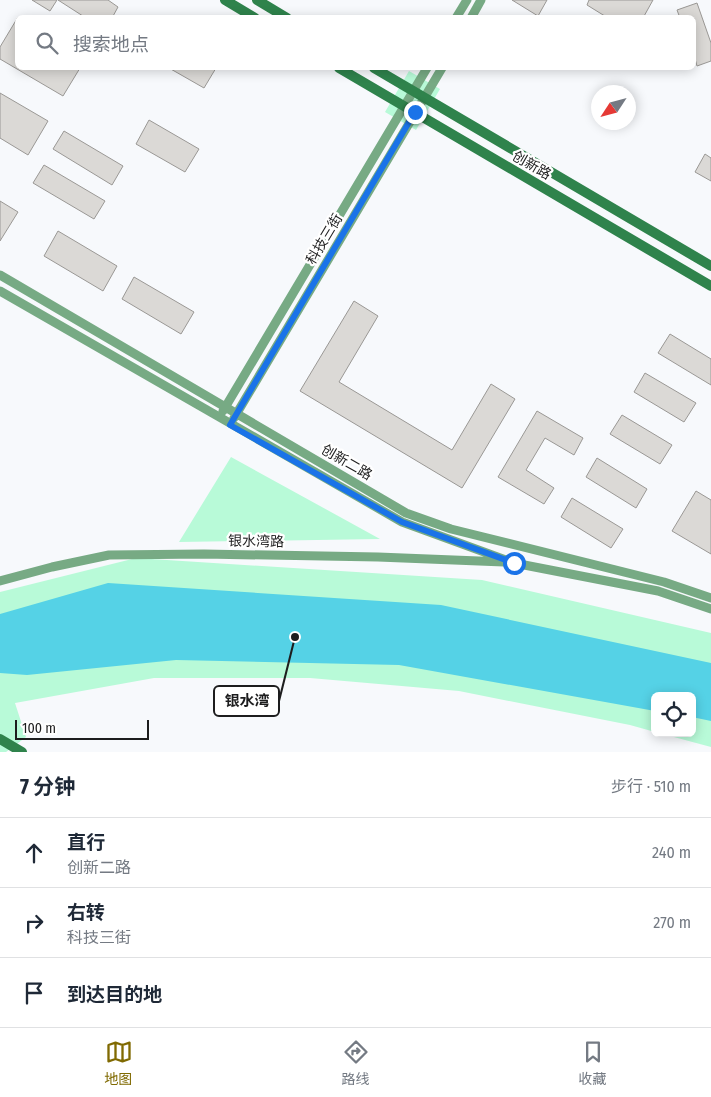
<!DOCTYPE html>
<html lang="zh">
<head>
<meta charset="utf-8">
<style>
  :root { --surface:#fff; --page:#f6f6f7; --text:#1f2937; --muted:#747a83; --line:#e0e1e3; --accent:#806a02 }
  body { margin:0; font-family:"Fira Sans Condensed","Noto Sans SC",sans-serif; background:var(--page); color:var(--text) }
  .controls { position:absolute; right:15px; bottom:15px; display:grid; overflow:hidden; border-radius:8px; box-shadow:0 2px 12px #0003 }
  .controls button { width:45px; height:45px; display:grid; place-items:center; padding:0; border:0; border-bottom:1px solid var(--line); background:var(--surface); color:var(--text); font:25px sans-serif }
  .compass { position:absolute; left:591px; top:85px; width:45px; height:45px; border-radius:50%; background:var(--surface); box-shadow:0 2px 12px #0003; rotate:234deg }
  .scale { position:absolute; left:15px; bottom:12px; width:134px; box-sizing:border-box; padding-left:5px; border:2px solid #1d1d1e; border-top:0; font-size:14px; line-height:18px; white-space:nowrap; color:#1d1d1e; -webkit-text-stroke:4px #fff; paint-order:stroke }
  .stop { position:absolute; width:15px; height:15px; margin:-11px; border:4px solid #1a73e8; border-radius:50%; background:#fff }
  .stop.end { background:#1a73e8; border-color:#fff; box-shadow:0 1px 5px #0008 }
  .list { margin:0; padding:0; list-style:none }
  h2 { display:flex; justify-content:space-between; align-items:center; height:65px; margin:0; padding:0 20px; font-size:21px }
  h2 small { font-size:16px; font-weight:400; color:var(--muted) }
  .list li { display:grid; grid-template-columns:32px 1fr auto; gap:15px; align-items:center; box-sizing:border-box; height:70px; padding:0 20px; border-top:1px solid var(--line) }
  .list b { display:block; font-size:19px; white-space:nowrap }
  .list p { margin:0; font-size:16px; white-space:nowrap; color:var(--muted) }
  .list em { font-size:16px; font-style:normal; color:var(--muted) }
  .icon { flex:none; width:28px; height:28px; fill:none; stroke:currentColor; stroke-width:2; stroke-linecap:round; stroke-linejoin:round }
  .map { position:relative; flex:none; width:711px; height:752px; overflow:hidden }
  .search { position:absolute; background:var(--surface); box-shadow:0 2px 12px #0003; left:15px; right:15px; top:15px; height:55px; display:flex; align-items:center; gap:12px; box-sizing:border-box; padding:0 18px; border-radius:8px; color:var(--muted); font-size:19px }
  .sheet { height:275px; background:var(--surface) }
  nav { display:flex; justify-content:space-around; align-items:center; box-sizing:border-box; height:70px; border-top:1px solid var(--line); background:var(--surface); font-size:14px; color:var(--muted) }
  nav a { display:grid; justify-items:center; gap:2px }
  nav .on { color:var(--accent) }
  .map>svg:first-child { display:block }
</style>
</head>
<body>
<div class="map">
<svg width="711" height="752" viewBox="0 0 711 752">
  <rect width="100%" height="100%" fill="#f7f9fc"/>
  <path fill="#b8fad8" d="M409,71l31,18 -24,41 -31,-18z
    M231,457l149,82 -201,3z
    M136,558l346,22 229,53v114l-52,-14h33v-37h-37v36l-25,-7 -171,-34 -149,-13h-156l-139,25 11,34 -20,15h-6v-160z"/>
  <path fill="#55d2e6" d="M108,583l333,22 270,58v58l-19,-4v-21h-37v15l-256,-46 -223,-5 -149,15 -27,-2v-59z"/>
  <path fill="#dbd9d6" stroke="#9a9895" d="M32,0h25l-7,11z
    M58,0h50l10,7 -6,11h-26z
    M512,0h35l-9,16z
    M589,0h64l-10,18h-35l-21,-13z
    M697,3l14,40v18l-14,5 -3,-11v-37h-14l-3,-8z
    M18,17v51h62l-17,28 -63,-37v-12z
    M169,68h47l-12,20z
    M0,93l48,28 -20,34 -28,-17z
    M149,120l50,29 -14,23 -49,-28z
    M64,131l59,35 -11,19 -59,-36z
    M705,154l6,4v23l-16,-9z
    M44,165l61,36 -11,18 -61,-36z
    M0,201l18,11 -18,29z
    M58,231l59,35 -14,25 -59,-35z
    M134,277l60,35 -13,22 -59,-35z
    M354,301l24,15 -39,66 113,68 39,-66 24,15 -53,89 -162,-97z
    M670,334l41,25v26l-53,-32z
    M645,373l51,30 -12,19 -50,-30z
    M537,411l46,27 -9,17 -29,-17 -19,32 28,18 -10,16 -46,-27z
    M622,415l50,30 -12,19 -50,-30z
    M597,458l50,31 -11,19 -50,-31z
    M696,491l15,9v54l-39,-23z
    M572,498l51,31 -12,19 -50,-31z"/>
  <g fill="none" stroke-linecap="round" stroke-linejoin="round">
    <path stroke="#77aa84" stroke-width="9" d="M456,18l11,-18
      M471,18l10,-18
      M0,275l406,238 45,16 213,53 47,16
      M0,291l402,231 112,41 144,28 53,18
      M223,411l204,-343
      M234,418l208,-350
      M0,581l52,-14 57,-12 95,-1 174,3 126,5"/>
    <path stroke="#2f834c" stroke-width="10" d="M225,0l30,18
      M257,0l30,18
      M339,68l372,218
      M374,68l337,198
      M0,739l22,13"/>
  </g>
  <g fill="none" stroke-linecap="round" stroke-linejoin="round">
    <path stroke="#1a73e8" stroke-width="6" d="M415,112l-185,313 172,97 112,41"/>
  </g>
  <g text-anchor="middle" stroke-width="4.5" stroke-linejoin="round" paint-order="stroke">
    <g font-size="14" fill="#1d1d1e" stroke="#fff">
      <text transform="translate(532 165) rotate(30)" y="5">创新路</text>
      <text transform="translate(324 239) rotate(-59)" y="5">科技三街</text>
      <text transform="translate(347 462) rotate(30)" y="5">创新二路</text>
      <text transform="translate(256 541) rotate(1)" y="5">银水湾路</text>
    </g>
  </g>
  <path fill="none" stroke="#1d1d1e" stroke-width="2" d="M295 637L279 701"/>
  <circle fill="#1d1d1e" stroke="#fff" stroke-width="2" cx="295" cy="637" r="5"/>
  <rect fill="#fff" stroke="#1d1d1e" stroke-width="2" x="214" y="686" width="65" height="30" rx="5"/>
  <g font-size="15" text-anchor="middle" font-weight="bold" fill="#1d1d1e">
    <text x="247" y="706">银水湾</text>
  </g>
</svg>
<div class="controls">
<button><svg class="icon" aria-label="locate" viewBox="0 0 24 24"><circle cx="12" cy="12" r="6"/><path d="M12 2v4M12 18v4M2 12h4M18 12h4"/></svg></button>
</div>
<svg class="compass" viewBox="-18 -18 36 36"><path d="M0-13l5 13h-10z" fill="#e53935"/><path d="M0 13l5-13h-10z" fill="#747a83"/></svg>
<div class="scale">100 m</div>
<div class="stop" style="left:514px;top:563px"></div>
<div class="stop end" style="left:415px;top:112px"></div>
<div class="search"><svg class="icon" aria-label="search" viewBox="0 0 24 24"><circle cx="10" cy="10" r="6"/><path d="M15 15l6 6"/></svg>搜索地点</div>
</div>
<section class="sheet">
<h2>7 分钟<small>步行 · 510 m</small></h2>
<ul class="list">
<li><svg class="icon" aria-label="ahead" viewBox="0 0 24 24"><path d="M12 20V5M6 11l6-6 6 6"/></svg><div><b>直行</b><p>创新二路</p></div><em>240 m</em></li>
<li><svg class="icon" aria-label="right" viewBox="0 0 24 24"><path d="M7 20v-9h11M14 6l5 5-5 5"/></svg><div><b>右转</b><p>科技三街</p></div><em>270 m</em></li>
<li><svg class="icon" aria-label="arrive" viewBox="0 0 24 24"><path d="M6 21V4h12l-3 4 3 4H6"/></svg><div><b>到达目的地</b></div></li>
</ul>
</section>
<nav>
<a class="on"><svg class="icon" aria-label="map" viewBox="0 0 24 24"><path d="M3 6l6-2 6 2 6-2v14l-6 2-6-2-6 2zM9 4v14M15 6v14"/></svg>地图</a>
<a><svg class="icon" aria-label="directions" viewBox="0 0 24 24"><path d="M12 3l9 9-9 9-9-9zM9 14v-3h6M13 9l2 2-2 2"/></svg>路线</a>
<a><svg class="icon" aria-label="saved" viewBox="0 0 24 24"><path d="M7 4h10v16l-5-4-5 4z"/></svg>收藏</a>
</nav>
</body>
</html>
